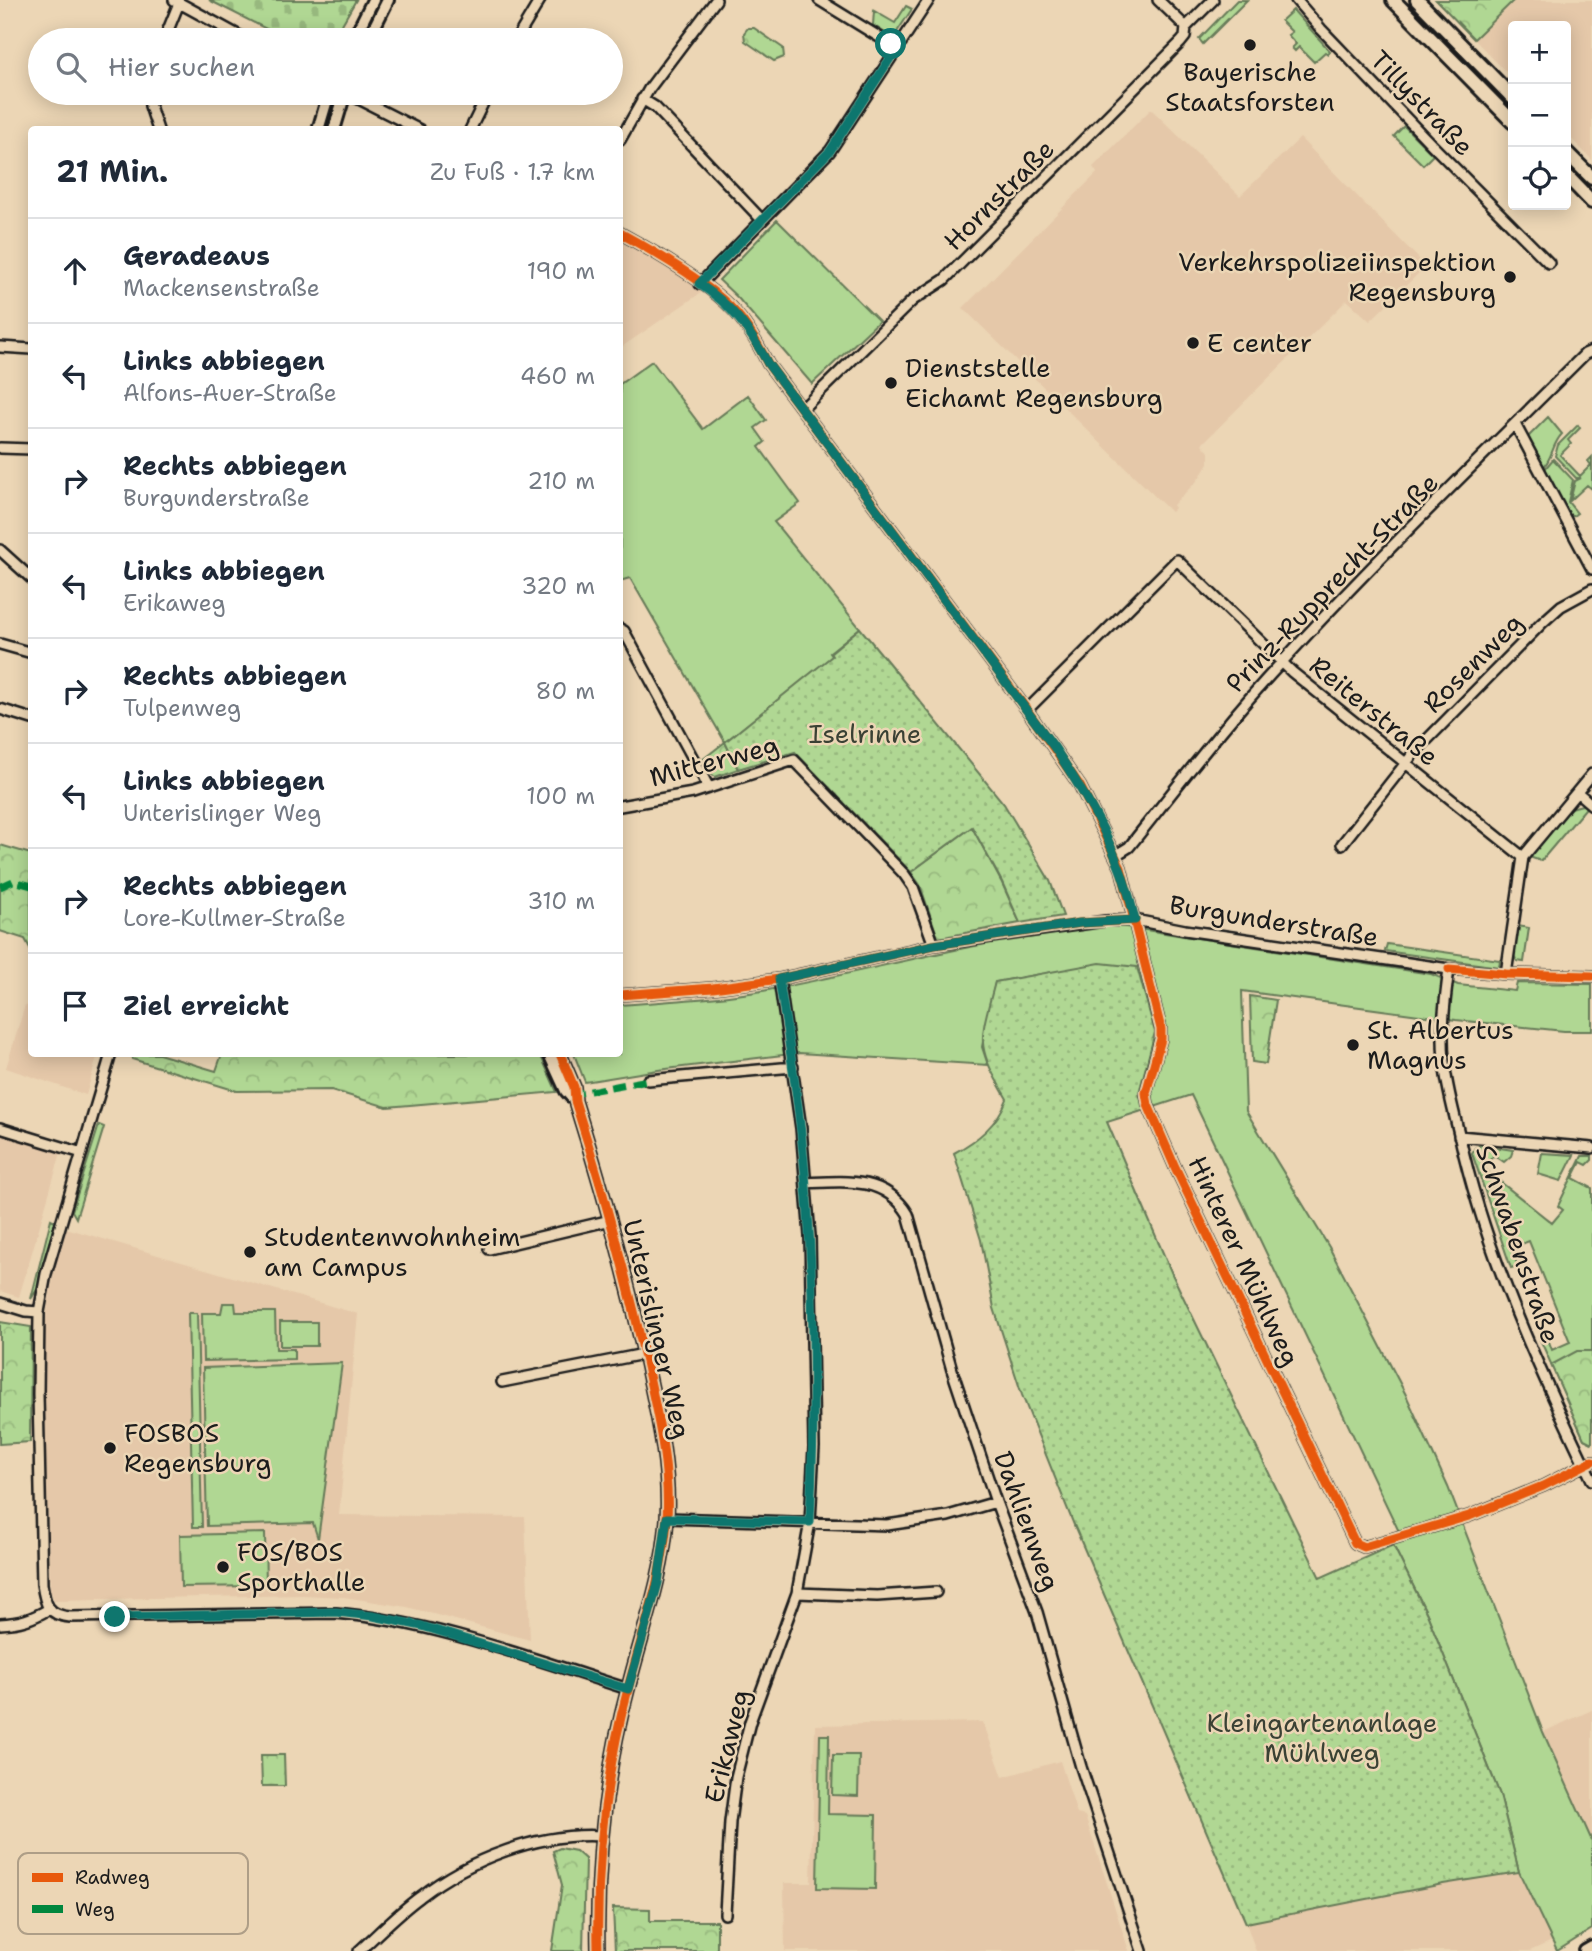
<!DOCTYPE html>
<html lang="de">
<head>
<meta charset="utf-8">
<style>
  :root { --surface:#fff; --page:#f2f2f3; --text:#1f2937; --muted:#747a83; --line:#e0e1e3 }
  body { margin:0; font-family:"Shantell Sans",sans-serif; background:var(--page); color:var(--text) }
  .controls { position:absolute; right:21px; top:21px; display:grid; overflow:hidden; border-radius:7px; box-shadow:0 4px 18px #0003 }
  .controls button { width:63px; height:63px; display:grid; place-items:center; padding:0; border:0; border-bottom:2px solid var(--line); background:var(--surface); color:var(--text); font:35px sans-serif }
  .stop { position:absolute; width:21px; height:21px; margin:-16px; border:5px solid #0f766e; border-radius:50%; background:#fff }
  .stop.end { background:#0f766e; border-color:#fff; box-shadow:0 2px 7px #0008 }
  .list { margin:0; padding:0; list-style:none }
  h2 { display:flex; justify-content:space-between; align-items:center; height:91px; margin:0; padding:0 28px; font-size:30px }
  h2 small { font-size:23px; font-weight:400; color:var(--muted) }
  .list li { display:grid; grid-template-columns:46px 1fr auto; gap:21px; align-items:center; box-sizing:border-box; height:105px; padding:0 28px; border-top:2px solid var(--line) }
  .list b { display:block; font-size:26px; white-space:nowrap }
  .list p { margin:0; font-size:23px; white-space:nowrap; color:var(--muted) }
  .list em { font-size:23px; font-style:normal; color:var(--muted) }
  .icon { flex:none; width:38px; height:38px; fill:none; stroke:currentColor; stroke-width:2; stroke-linecap:round; stroke-linejoin:round }
  .map { position:relative; flex:none; width:1592px; height:1951px; overflow:hidden }
  .search { position:absolute; background:var(--surface); box-shadow:0 4px 18px #0003; left:28px; top:28px; width:595px; height:77px; display:flex; align-items:center; gap:18px; box-sizing:border-box; padding:0 24px; border-radius:38px; color:var(--muted); font-size:26px }
  .panel { position:absolute; background:var(--surface); box-shadow:0 4px 18px #0003; left:28px; top:126px; width:595px; height:931px; border-radius:7px }
  .map>svg:first-child { display:block }
</style>
</head>
<body>
<div class="map">
<svg width="1592" height="1951" viewBox="0 0 1592 1951">
  <defs>
    <pattern id="cemetery-stones" width="16" height="16" patternUnits="userSpaceOnUse" patternTransform="scale(1.75)"><rect width="16" height="16" fill="#b0d793"/><path d="M2 7V4a2 2 0 0 1 4 0v3zM10 15v-3a2 2 0 0 1 4 0v3z" fill="#97b87e"/></pattern>
    <pattern id="park-crowns" width="20" height="18" patternUnits="userSpaceOnUse" patternTransform="scale(1.75)"><rect width="20" height="18" fill="#b0d793"/><path d="M2 6a3 3 0 1 1 6 0M12 15a3 3 0 1 1 6 0" fill="none" stroke="#97b87e"/></pattern>
    <pattern id="garden-dots" width="8" height="8" patternUnits="userSpaceOnUse" patternTransform="scale(1.75)"><rect width="8" height="8" fill="#b0d793"/><path d="M2 2h.1M6 6h.1" fill="none" stroke="#97b87e" stroke-width="1.8" stroke-linecap="round"/></pattern>
  </defs>
  <rect width="100%" height="100%" fill="#ecd6b5"/>
  <filter id="ink" filterUnits="userSpaceOnUse"><feTurbulence type="fractalNoise" baseFrequency=".0143" numOctaves="2"/><feDisplacementMap in="SourceGraphic" scale="14" xChannelSelector="R" yChannelSelector="G"/><feConvolveMatrix kernelMatrix="1 2 1 2 8 2 1 2 1" color-interpolation-filters="sRGB"/></filter>
  <g filter="url(#ink)">
    <path fill="#e5c8a9" d="M1436,0h156v160l-26,-27v-107h-53v53z
      M1151,109l89,87 60,-58 126,128 -56,55 -23,-21 -145,144 7,8v11l-12,18 -24,24 2,3 -4,4 -208,-204 134,-135 -4,-6z
      M620,242l51,26 31,24 -82,56z
      M25,1005l6,2 1,47h66l-12,41 -80,-27z
      M0,1131l62,18 -43,148 -19,-6z
      M66,1228l292,86 -19,201 186,2 5,123 -123,-33 -63,-10 -41,-2 -249,5 -4,-9 -6,-193v-69l10,-59z
      M1592,1710v131l-49,-109z
      M983,1722l20,55 57,-16 17,53 8,2 44,135h-344l-1,-68h27l4,-158z
      M1519,1872l33,69 -22,10h-274l-10,-28 197,-39z"/>
    <path fill="#b0d793" stroke="#667a58" stroke-width="2" d="M1237,0h10l-44,44 -4,-5z
      M906,6l6,3 -19,29 -20,-13 1,-14 21,12z
      M1293,10l37,41 -2,3 -3,-2 -11,10 -15,-15 -4,4 -3,-3 4,-4 -8,-9 4,-3 -11,-11z
      M1404,126l29,29 -10,10 -29,-29z
      M777,220l102,101 -67,63 -74,-86 -19,-18z
      M652,361l51,68 45,-34 18,25 -11,8 10,14 -6,5 41,56 -26,19 86,106 -30,24 3,4 -108,86 -95,-164 -10,3v-197z
      M1548,417l14,17c-10,10 -9,23 -19,34l-16,-30z
      M1578,425l2,3 -12,12 3,4 -11,11 20,21 11,-11 -3,-4 4,-4v32l-5,-4 -17,16 5,-20 6,-3h-5l-21,-22 3,-11z
      M1553,459l20,21 -5,22 9,11 -4,3h-3l-26,-46z
      M1582,805l4,1 -1,3 -44,52 -9,-3 -1,-3 40,-47z
      M1518,926l11,2 -5,34 -7,-1 -3,-5z
      M1104,927h22l305,47 27,11 57,6 2,-8 75,1v47h-28l-108,-11 -214,-29 4,120 83,136 77,148 42,92 95,245 49,109v88l-35,22 -38,-79 -19,-77 -73,-181 -34,-69 10,-5 -212,-445 -46,15 -6,-17 16,-61 -113,-58 -47,8 -13,65 6,18 -189,-12 -141,17 -73,12 -11,-28h46v-49c49,-4 99,-6 148,-15 113,-21 222,-54 336,-63z
      M1387,944l113,16 -1,7 -114,-16z
      M99,1125l5,2 -28,91 -4,-7z
      M1481,1145l32,5 -2,6 -7,6 -10,-7 -11,13 69,55 11,-13 -5,-4 24,-50h10v4l-5,5 -6,-3 -8,16 19,10v255l-8,-4 -44,-100 7,-3 5,14 18,-8 -41,-101 -18,7 7,18 -7,2 -39,-115 3,-5z
      M1542,1153l32,2 -13,26 -23,-7z
      M51,1219l4,2 -17,67 -7,11z
      M223,1303h12l1,9h39l1,37h18v10l-91,2 -1,-48h19z
      M188,1313h9l5,214h-9z
      M280,1322h37v24h-37z
      M342,1363l-24,176 -5,-16 -106,3 -4,-158z
      M265,1533l1,53 -85,1 -1,-52z
      M820,1735h9l-1,79 48,1 -1,74 -58,-1z
      M833,1755h26l-1,41 -26,-1z"/>
    <path fill="url(#cemetery-stones)" stroke="#667a58" stroke-width="2" d="M209,0h147l-23,40h-45z"/>
    <path fill="url(#park-crowns)" stroke="#667a58" stroke-width="2" d="M1436,0h78l-40,39z
      M748,28h6l29,20 1,9 -10,4 -29,-20 -1,-8z
      M725,742l13,27 -23,8 -6,-5 -7,-12z
      M972,827l30,56 18,40 -82,15 -18,-53 -9,-13z
      M0,845l31,9v96l-6,-11 -25,-8z
      M1250,996l26,4 -10,64 -14,-2z
      M133,1054h26l57,17 6,-17h318l17,38 -170,15 -56,-17 -94,1 -105,-32z
      M0,1322l31,5 -1,115 -30,2z
      M1577,1351h15v92l-8,-4 -33,-74z
      M261,1755h23l1,31h-23z
      M560,1848l16,3 9,8 -2,92h-31l10,-66 -9,-34z
      M613,1908l37,1v12h67v30h-102z"/>
    <path fill="url(#garden-dots)" stroke="#667a58" stroke-width="2" d="M860,628l144,176 46,77 13,35 -43,7 -18,-41 -30,-55 -61,45 -116,-120 -57,17 -13,-27 107,-86 -2,-3z
      M1100,963l37,4 18,65 -16,61 6,17 -38,12 65,152 148,304 73,-33 34,69 73,181 19,77 -76,12 -197,39 -172,-398 -52,-130 -28,-87 -13,-68 -27,-87c24,-13 43,-28 53,-54 -32,-55 -28,-56 -12,-117z"/>
    <g fill="none" stroke-linecap="round" stroke-linejoin="round">
      <defs>
        <path id="minor" d="M174,0l73,40
          M819,0l78,48
          M1158,0l28,27
          M1296,0l25,29 111,116 117,118
          M164,40l15,-37
          M516,40l24,-40
          M149,93l1,13 8,24
          M347,93l73,37
          M642,99l13,8 107,113
          M470,130l18,-37
          M620,140l29,-51 67,-89
          M620,233c33,18 92,52 116,80 14,16 23,33 32,51l259,346 53,76 41,82 40,161v10l-15,54 2,12 27,62 180,376 9,4 105,-31 74,-30 49,-25
          M700,284l130,-133 99,-151
          M0,347l32,2
          M802,409l111,-109 31,-20 237,-238 4,-5 1,-10 27,-27
          M1515,424l77,145
          M0,448l32,1
          M0,550l32,29
          M620,629l4,2 85,157
          M0,644l32,9
          M0,709l32,10
          M1027,710l150,-150 115,112 231,185
          M1577,792l15,13
          M620,806l73,-13 101,-33 110,114 9,13 21,58
          M1342,844l71,-90 129,-131 19,-17 31,-17
          M1116,855l13,-8c50,-63 98,-126 153,-185 97,-106 201,-206 303,-308l7,-3
          M1449,969c-4,31 -8,60 -5,91 2,26 10,52 16,78 27,119 79,232 132,342
          M1506,974l17,-117 69,-83
          M620,995l93,-7 66,-9 155,-34 171,-24 30,-1 50,10 264,39 57,5 86,2
          M111,1054l-65,220 -7,38 -1,82 4,190c3,20 5,31 28,33l266,-4c99,9 197,46 292,76
          M648,1080l145,-13
          M0,1128l82,25
          M1459,1136l133,12
          M806,1183c38,-2 79,-7 102,31l44,156 44,132 41,110 44,155 61,184
          M489,1249l122,-29
          M0,1303l26,8 13,1
          M502,1382l142,-28
          M667,1518l220,7 61,-9 48,-14
          M797,1593l80,3 59,-4
          M0,1624c20,-1 32,-5 49,-15
          M725,1914l5,-92 6,-45 14,-55 47,-129 13,-71 4,-75 -4,-211 -9,-108 -22,-149
          M359,1951c20,-18 39,-38 61,-54 49,-38 119,-65 182,-61"/>
        <path id="tertiary" d="M353,40l20,-40
          M368,40l20,-40
          M318,130l11,-37
          M334,130l11,-37
          M549,1054l17,37 9,10
          M560,1054l14,33 1,14c27,86 51,173 71,261 11,51 24,103 21,157 -4,59 -25,113 -39,170 -23,85 -32,174 -30,262
          M1585,1951l7,-4"/>
        <path id="secondary" d="M1393,0l120,122
          M1417,0l96,98
          M1566,152l26,26
          M1566,175l26,27"/>
      </defs>
      <use href="#minor" stroke="#1c1c1c" stroke-width="14"/>
      <use href="#tertiary" stroke="#1c1c1c" stroke-width="16"/>
      <use href="#secondary" stroke="#1c1c1c" stroke-width="18"/>
      <use href="#minor" stroke="#ecd6b5" stroke-width="9"/>
      <use href="#tertiary" stroke="#ecd6b5" stroke-width="10"/>
      <use href="#secondary" stroke="#ecd6b5" stroke-width="12"/>
      <path stroke="#00873e" stroke-width="7" stroke-dasharray="14 7" stroke-linecap="butt" d="M0,887l13,-6 19,5
        M569,1095l79,-15"/>
      <defs>
        <path id="cycleway" d="M620,233c33,18 92,52 116,80 14,16 23,33 32,51l259,346 53,76 41,82 40,161v10l-15,54 2,12 27,62 180,376 9,4 105,-31 74,-30 49,-25
          M1449,969l57,5 86,2
          M620,995l93,-7 66,-9 155,-34 146,-22 55,-3
          M560,1054l14,33 1,14c27,86 51,173 71,261 11,51 24,103 21,157 -4,59 -25,113 -39,170 -23,85 -32,174 -30,262"/>
      </defs>
      <use href="#cycleway" stroke="#ecd6b5" stroke-width="13"/>
      <use href="#cycleway" stroke="#e8590c" stroke-width="9"/>
    </g>
  </g>
  <g fill="none" stroke-linecap="round" stroke-linejoin="round" filter="url(#ink)">
    <path stroke="#0f766e" stroke-width="9" d="M115,1617l221,-5 37,4 49,10 206,63 30,-106 9,-65 143,4c5,-112 5,-224 -4,-336 -5,-69 -16,-138 -27,-207l155,-34 146,-22 55,-3c-14,-66 -44,-117 -81,-173l-286,-383c-18,-34 -36,-59 -69,-80l131,-133 67,-103 -6,-4"/>
  </g>
  <g fill="#1c1c1c" stroke="#ecd6b5" stroke-width="2.5">
    <circle cx="1250" cy="45" r="7"/>
    <circle cx="1510" cy="277" r="7"/>
    <circle cx="1193" cy="343" r="7"/>
    <circle cx="891" cy="383" r="7"/>
    <circle cx="1353" cy="1045" r="7"/>
    <circle cx="250" cy="1252" r="7"/>
    <circle cx="110" cy="1448" r="7"/>
    <circle cx="223" cy="1567" r="7"/>
  </g>
  <g text-anchor="middle" stroke-width="5" stroke-linejoin="round" paint-order="stroke">
    <g font-size="26" fill="#1c1c1c" stroke="#ecd6b5" text-anchor="start">
      <text x="1250" y="81" text-anchor="middle">Bayerische<tspan x="1250" dy="30">Staatsforsten</tspan></text>
      <text x="1496" y="271" text-anchor="end">Verkehrspolizeiinspektion<tspan x="1496" dy="30">Regensburg</tspan></text>
      <text x="1207" y="352">E center</text>
      <text x="905" y="377">Dienststelle<tspan x="905" dy="30">Eichamt Regensburg</tspan></text>
      <text x="1367" y="1039">St. Albertus<tspan x="1367" dy="30">Magnus</tspan></text>
      <text x="264" y="1246">Studentenwohnheim<tspan x="264" dy="30">am Campus</tspan></text>
      <text x="124" y="1442">FOSBOS<tspan x="124" dy="30">Regensburg</tspan></text>
      <text x="237" y="1561">FOS/BOS<tspan x="237" dy="30">Sporthalle</tspan></text>
    </g>
    <g font-size="26" fill="#1c1c1c" stroke="#ecd6b5">
      <text transform="translate(1422 103) rotate(46)" y="9">Tillystraße</text>
      <text transform="translate(999 195) rotate(-45)" y="9">Hornstraße</text>
      <text transform="translate(1332 583) rotate(-46)" y="9">Prinz-Rupprecht-Straße</text>
      <text transform="translate(1473 663) rotate(-45)" y="9">Rosenweg</text>
      <text transform="translate(1374 711) rotate(39)" y="9">Reiterstraße</text>
      <text transform="translate(714 761) rotate(-15)" y="9">Mitterweg</text>
      <text transform="translate(1274 921) rotate(9)" y="9">Burgunderstraße</text>
      <text transform="translate(1518 1244) rotate(71)" y="9">Schwabenstraße</text>
      <text transform="translate(1244 1261) rotate(65)" y="9">Hinterer Mühlweg</text>
      <text transform="translate(657 1329) rotate(77)" y="9">Unterislinger Weg</text>
      <text transform="translate(1027 1521) rotate(70)" y="9">Dahlienweg</text>
      <text transform="translate(727 1746) rotate(-76)" y="9">Erikaweg</text>
    </g>
    <g font-size="26" fill="#3a4134" stroke="#ecd6b5">
      <text x="865" y="743">Iselrinne</text>
      <text x="1322" y="1732">Kleingartenanlage<tspan x="1322" dy="30">Mühlweg</tspan></text>
    </g>
  </g>
  <rect x="18" y="1853" width="230" height="81" rx="10" fill="#ecd6b5" stroke="#ae9e87" stroke-width="2"/>
  <rect x="32" y="1873" width="31" height="9" fill="#e8590c"/>
  <rect x="32" y="1905" width="31" height="8" fill="#00873e"/>
  <g font-size="19" fill="#1c1c1c">
    <text x="75" y="1884">Radweg</text>
    <text x="75" y="1916">Weg</text>
  </g>
</svg>
<div class="controls">
<button>+</button>
<button>−</button>
<button><svg class="icon" aria-label="locate" viewBox="0 0 24 24"><circle cx="12" cy="12" r="6"/><path d="M12 2v4M12 18v4M2 12h4M18 12h4"/></svg></button>
</div>
<div class="stop" style="left:891px;top:44px"></div>
<div class="stop end" style="left:115px;top:1617px"></div>
<div class="search"><svg class="icon" aria-label="search" viewBox="0 0 24 24"><circle cx="10" cy="10" r="6"/><path d="M15 15l6 6"/></svg>Hier suchen</div>
<section class="panel">
<h2>21 Min.<small>Zu Fuß · 1.7 km</small></h2>
<ul class="list">
<li><svg class="icon" aria-label="ahead" viewBox="0 0 24 24"><path d="M12 20V5M6 11l6-6 6 6"/></svg><div><b>Geradeaus</b><p>Mackensenstraße</p></div><em>190 m</em></li>
<li><svg class="icon" aria-label="left" viewBox="0 0 24 24"><path d="M17 20v-9H6M10 6l-5 5 5 5"/></svg><div><b>Links abbiegen</b><p>Alfons-Auer-Straße</p></div><em>460 m</em></li>
<li><svg class="icon" aria-label="right" viewBox="0 0 24 24"><path d="M7 20v-9h11M14 6l5 5-5 5"/></svg><div><b>Rechts abbiegen</b><p>Burgunderstraße</p></div><em>210 m</em></li>
<li><svg class="icon" aria-label="left" viewBox="0 0 24 24"><path d="M17 20v-9H6M10 6l-5 5 5 5"/></svg><div><b>Links abbiegen</b><p>Erikaweg</p></div><em>320 m</em></li>
<li><svg class="icon" aria-label="right" viewBox="0 0 24 24"><path d="M7 20v-9h11M14 6l5 5-5 5"/></svg><div><b>Rechts abbiegen</b><p>Tulpenweg</p></div><em>80 m</em></li>
<li><svg class="icon" aria-label="left" viewBox="0 0 24 24"><path d="M17 20v-9H6M10 6l-5 5 5 5"/></svg><div><b>Links abbiegen</b><p>Unterislinger Weg</p></div><em>100 m</em></li>
<li><svg class="icon" aria-label="right" viewBox="0 0 24 24"><path d="M7 20v-9h11M14 6l5 5-5 5"/></svg><div><b>Rechts abbiegen</b><p>Lore-Kullmer-Straße</p></div><em>310 m</em></li>
<li><svg class="icon" aria-label="arrive" viewBox="0 0 24 24"><path d="M6 21V4h12l-3 4 3 4H6"/></svg><div><b>Ziel erreicht</b></div></li>
</ul>
</section>
</div>
</body>
</html>
